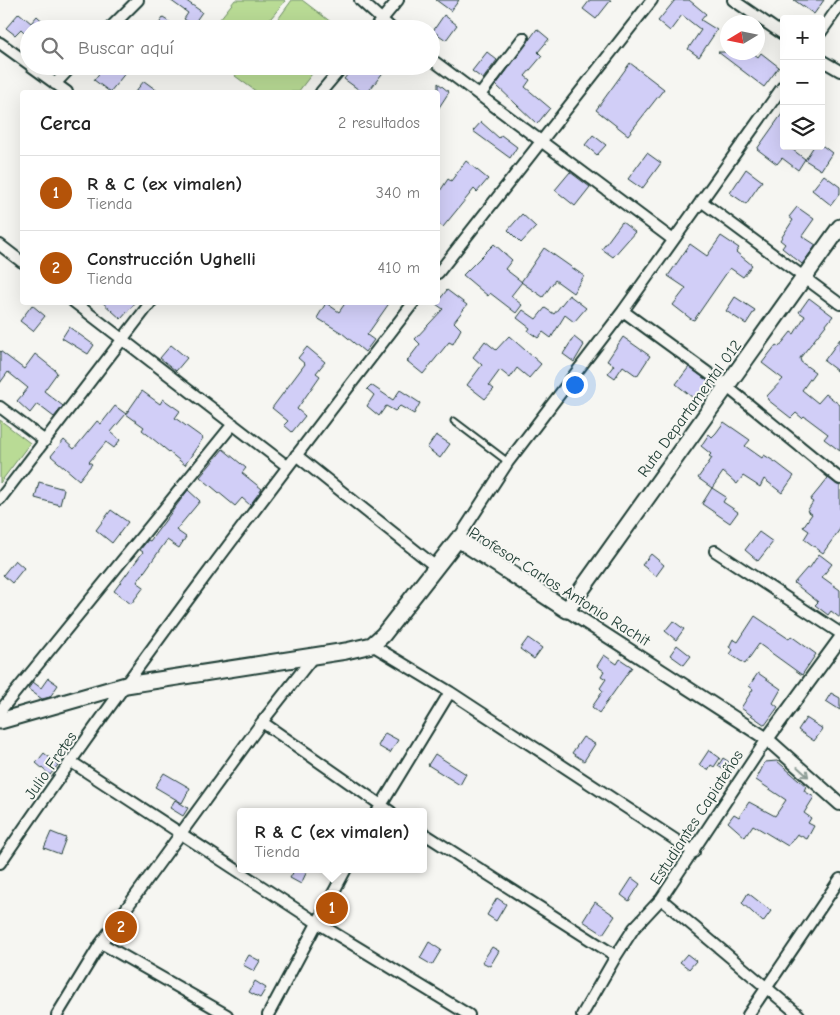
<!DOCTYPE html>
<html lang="es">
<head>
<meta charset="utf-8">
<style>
  :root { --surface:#fff; --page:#f6f6f6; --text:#222; --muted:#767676; --line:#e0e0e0; --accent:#b45309 }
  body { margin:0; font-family:"Comic Neue",sans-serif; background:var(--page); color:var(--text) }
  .controls { position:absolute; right:15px; top:15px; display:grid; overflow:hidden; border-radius:5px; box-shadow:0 5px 20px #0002 }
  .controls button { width:45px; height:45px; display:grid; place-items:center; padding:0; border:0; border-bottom:1px solid var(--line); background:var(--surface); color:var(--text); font:25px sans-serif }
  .compass { position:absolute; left:720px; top:15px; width:45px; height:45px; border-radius:50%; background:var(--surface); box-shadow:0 5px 20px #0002; rotate:260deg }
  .you { position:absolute; left:574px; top:384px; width:18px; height:18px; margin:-12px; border:4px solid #fff; border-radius:50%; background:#1a73e8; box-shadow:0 0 0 8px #1a73e833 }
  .badge { display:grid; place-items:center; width:32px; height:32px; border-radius:50%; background:var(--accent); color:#fff; font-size:16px; font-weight:700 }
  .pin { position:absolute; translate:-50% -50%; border:2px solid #fff; box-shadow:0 1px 5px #0006 }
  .popup { position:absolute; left:237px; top:808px; width:190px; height:65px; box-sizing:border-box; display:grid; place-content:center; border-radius:5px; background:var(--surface); filter:drop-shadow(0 1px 4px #0005); font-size:16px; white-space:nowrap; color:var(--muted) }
  .popup b { font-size:19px; color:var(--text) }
  .popup::after { content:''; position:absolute; left:50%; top:100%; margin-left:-10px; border:10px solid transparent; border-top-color:var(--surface) }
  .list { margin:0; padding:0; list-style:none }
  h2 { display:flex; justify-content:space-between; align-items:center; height:65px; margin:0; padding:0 20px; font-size:21px }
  h2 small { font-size:16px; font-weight:400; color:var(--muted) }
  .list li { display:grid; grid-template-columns:32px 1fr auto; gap:15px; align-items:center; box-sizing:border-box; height:75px; padding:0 20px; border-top:1px solid var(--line) }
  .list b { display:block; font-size:19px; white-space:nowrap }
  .list p { margin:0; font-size:16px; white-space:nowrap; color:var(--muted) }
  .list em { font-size:16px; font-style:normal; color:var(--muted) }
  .icon { flex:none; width:28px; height:28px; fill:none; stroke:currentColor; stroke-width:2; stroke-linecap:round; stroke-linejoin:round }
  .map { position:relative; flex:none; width:840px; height:1015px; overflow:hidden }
  .search { position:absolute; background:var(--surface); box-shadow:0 5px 20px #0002; left:20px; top:20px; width:420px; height:55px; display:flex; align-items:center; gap:12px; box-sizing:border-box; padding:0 18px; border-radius:28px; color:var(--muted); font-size:19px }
  .panel { position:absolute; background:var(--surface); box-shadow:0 5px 20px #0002; left:20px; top:90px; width:420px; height:215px; border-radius:5px }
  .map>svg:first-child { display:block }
</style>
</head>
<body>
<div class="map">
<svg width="840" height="1015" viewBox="0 0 840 1015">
  <rect width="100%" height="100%" fill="#f6f6f2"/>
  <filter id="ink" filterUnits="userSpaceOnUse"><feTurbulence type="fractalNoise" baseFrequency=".02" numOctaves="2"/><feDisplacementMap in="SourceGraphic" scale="10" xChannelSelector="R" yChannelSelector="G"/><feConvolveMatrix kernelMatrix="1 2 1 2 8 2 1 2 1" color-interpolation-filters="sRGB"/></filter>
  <g filter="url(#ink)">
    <path fill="#b9db95" stroke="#6c8c64" d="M235,0h49l1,1 -23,28h-50z
      M292,0h10l38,29h-69z
      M242,66h76l-20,26h-41l-22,-16z
      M0,420l30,23 -30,40z"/>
    <path fill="#d1cef7" stroke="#1f3d34" d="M170,0h15l17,12 -9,13 -9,-6 4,-6z
      M436,0h23l-8,11z
      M590,0h21l-15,19 -13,-10z
      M675,0h14l17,14 -5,6 16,10 -18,27 -11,-8 13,-19 -19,-15 -12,16 -12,-10z
      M794,0h30l-10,14z
      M19,13l12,10 6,-7 14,13h-22v8l-8,-8 -6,6 -9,-7z
      M444,15l13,10 -11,15 -13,-9z
      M163,18l8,5 -4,6h-12z
      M537,29l12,10 -11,13 4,4 -17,20 5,4 -5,7 25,21 -13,16 -41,-39z
      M487,52l10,8 -14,19 -11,-8z
      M718,52h34l6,5 3,-4 18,14 -15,20z
      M630,63l34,26 -36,46 -32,-25z
      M105,66h26l-21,26 -16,-12z
      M354,66h26l5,4 -17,22h-6l-18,-13z
      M144,81l15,11h-24z
      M438,83l11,9 -11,17z
      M784,111v35h9v4l12,9 -7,11 -16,-12 -5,6 -20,-15z
      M481,122l18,16 2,-3 16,12 -7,11 -37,-27z
      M593,135l13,10 -9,10 -12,-10z
      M814,146h9l9,7 -11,17 -16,-10z
      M647,153l14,10 -19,26 -14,-10z
      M466,161l22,18 -11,13 -3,-3 -31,38 -5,-4v-29l10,-15 3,2z
      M746,169l16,12 -16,23 -16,-11z
      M570,172l20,15 -15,19 -20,-16z
      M824,175l16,12v6l-9,12 -19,-15z
      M797,207l17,12 -12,17 14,9 -14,19 -20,-16 3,-4 -5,-4 13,-20 -4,-3z
      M522,214l14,13 -15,16 -13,-13z
      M622,222l13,10 -22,25 -11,-8z
      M721,236l18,12 -3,4 16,13 -9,12 -13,-9 -36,52 -3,-1 -18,-14 13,-17 -18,-12 22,-32 17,12z
      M494,244l18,16 -7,9 17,13 -11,14 11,9 -6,8 -26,-20 -2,3 -25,-21z
      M544,248l40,28 -11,17 -18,-13 -12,17 -22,-15z
      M447,290l20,15 -13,17 7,7 -8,15 -4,-2 -26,32 -16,-13 13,-17 -5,-5 28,-30 -7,-5z
      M569,295l17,13 -12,14 -9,-7 -14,23 -8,-6 -5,6 -10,-7 2,-3 -13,-10 6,-8 13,9 9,-11 9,6z
      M735,297l20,13 -9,14 -20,-13z
      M809,298l24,18 -33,42 1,4 14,10 -13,18 16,13 8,-9 14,11v46l-16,-12 4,-5 -24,-18 -2,2 -6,-5 -5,5 -23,-18 -1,-4 16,-17 -21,-16 14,-18 3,2 12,-15 3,2 11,-18 -6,-4z
      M102,302h34l-15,17z
      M346,302h44l-23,33 7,5 -9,12 -23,-19 -25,-15 9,-15 13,9z
      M32,305l13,11 -12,15 -13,-10z
      M69,327l25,18 -6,9 -26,-16z
      M509,336l32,28 -12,14 -12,-10 -7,10 -10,-8 -11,15 5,4 -9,10 -18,-14 15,-20 -9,-8 12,-16 11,9z
      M574,337l10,8 -10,17 -11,-8z
      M623,337l27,19 -13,20 -14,-10 -8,12 -7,-5 6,-8 -7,-4z
      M840,339v34l-16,-12z
      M171,345l16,13 -11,13 -16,-13z
      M307,347l18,15 -9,11 4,3 -23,33 8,7 -13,16 -8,-7 4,-4 -16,-13 33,-44 -7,-6z
      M0,351l24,18 11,-15 20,16 2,3 -13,18 19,15 -9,11 -17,-13 -7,9 -13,-12 11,-13 -20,-16 -8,11z
      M689,367l23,17 -14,18 -22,-18z
      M371,385l22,15 7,-10 20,13 -6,11 -14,-8 -5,5 -9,-5 -7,10 -12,-10 7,-11 -7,-6z
      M142,391l18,13 3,-5 17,12 -5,7 28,20 -18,27 -43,-35 2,-3 -18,-13z
      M115,406l11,8 -15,18 9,8 -6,8 -8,-6 -17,20 3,2 -13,16 -28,-24 13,-16 10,9 23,-28 4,3z
      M724,422l26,18 -5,6 17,12 2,-3 13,8 17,13 -12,17 -18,-14 -4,8 -17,-11 -6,8 -14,-12 -11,16 -14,-10 14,-20 -3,-2 2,-2 -10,-8 8,-12 3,3 4,-4z
      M436,435l14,9 -10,14 -13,-10z
      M223,449l23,19 -4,5 20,16 -12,16 -8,-7 -7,8 -35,-29z
      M828,478l12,8v43l-17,24 -19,-14 5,-8 -6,-4 9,-13 -5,-3 6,-9 -3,-2z
      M39,482l25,7 -4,16 -25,-7z
      M712,488l14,9 -3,5 15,10 -8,11 -28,-19z
      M188,490l12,11 -24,29 10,7 -7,11 -12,-8 -30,42 7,5 -13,17 -17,-13 29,-39 -3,-2 8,-10 2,1z
      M111,510l17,12 -16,21 -16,-13z
      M759,532l14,10 -15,19 -13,-11z
      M651,554l13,11 -8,11 -14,-11z
      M819,554l13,10 -10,13 18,13v28l-9,-7 -3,4 -13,-10 3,-3 -24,-19 13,-15 2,1z
      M15,560l9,8 -12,15 -9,-8z
      M755,616l34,23 2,-3 25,18 -14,21 -43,-31 -14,20 -15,-10 3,-4 -4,-3 4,-8 5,3z
      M673,621l11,8 -8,11 -11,-9z
      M528,638l14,10 -8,11 -14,-10z
      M677,645l14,11 -7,9 -14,-10z
      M604,655l13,9 3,-5 12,8 -33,46 -7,-6 11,-16 -3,-3 6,-9 -5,-3 3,-5 -7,-5z
      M758,673l23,16 -8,14 5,4 -13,18 -24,-17 12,-19 -4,-3z
      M48,678l10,7 -8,12 -8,2 -14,-10 5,-7 8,6z
      M831,693l9,5v12l-14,-9z
      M806,718l17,11 -9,12 -16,-11z
      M385,733l13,7 -8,13 -12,-7z
      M583,737l12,7 -11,17 -12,-8z
      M709,750l11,8 -6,9 -3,-2 -3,5 -9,-5z
      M44,753l14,12 -8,10 -14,-12z
      M435,754l31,20 -6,11 -32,-20z
      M723,758l11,7 -5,8 -11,-7z
      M777,761l29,25 -2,5 10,6 -10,16 7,5 -3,5 6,3 -7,13 -10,-5 -9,12 -35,-21 -8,12 -17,-15 6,-8 5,3 10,-15 26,14 11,-16 -30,-20 9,-18z
      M164,773l26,15 -8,15 -27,-16z
      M175,800l13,8 -5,8 -13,-8z
      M51,832l15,6 -6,16 -16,-6z
      M295,869h13l-7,15 -11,-6z
      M632,878l8,6 -11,17 -8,-6z
      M748,893l23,18 -8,11 -21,-19z
      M497,898l9,6 -10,17 -9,-6z
      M595,902l20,14 -12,18 -20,-13z
      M429,942l12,8 -9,15 -12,-7z
      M492,947l7,4 -9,15 -8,-4z
      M687,954l9,7 -7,8 -9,-7z
      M249,955l11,6 -6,10 -11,-6z
      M255,981l11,7 -6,10 -11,-6z"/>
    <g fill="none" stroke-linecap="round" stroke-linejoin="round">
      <defs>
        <path id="service" d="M454,421l54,41"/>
        <path id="minor" d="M360,0l32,29
          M733,0l51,35
          M109,29l29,-29
          M374,29l24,-29
          M821,32l19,-27
          M0,43l29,21
          M431,59l241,180
          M821,60l19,11
          M31,66l36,26
          M55,84l17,-18
          M321,92l22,-26
          M480,95l43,-57
          M701,201l139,103
          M0,245l22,17
          M438,273l214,-273
          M74,302l213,164
          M623,311l103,75 114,93
          M0,407l45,34
          M296,455l140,112
          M0,499l151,-197
          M458,539l50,-77 115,-151 161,-226
          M715,551l125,82
          M372,645l78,47 244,160
          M0,711l233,-287
          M262,722l129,90
          M70,761l246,161 153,93
          M377,812l73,-120
          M423,833l193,123
          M0,863c131,-192 272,-377 414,-561
          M661,899l138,116
          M101,943l126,72
          M57,1015l44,-72 161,-221 51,-65
          M268,1015l78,-146
          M582,1015l34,-59 18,-28 27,-29 106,-160
          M748,1015l92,-136"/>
        <path id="tertiary" d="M567,610l200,129 73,65
          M767,739l73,-100"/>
        <path id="secondary" d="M0,721l126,-36 220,-34 26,-6 11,-10 75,-96 109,71 273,-383"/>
      </defs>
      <use href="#service" stroke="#1f3d34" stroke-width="9"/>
      <use href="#minor" stroke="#1f3d34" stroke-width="14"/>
      <use href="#tertiary" stroke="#1f3d34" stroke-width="16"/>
      <use href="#secondary" stroke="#1f3d34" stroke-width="19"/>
      <use href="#service" stroke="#f6f6f2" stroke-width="5"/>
      <use href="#minor" stroke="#f6f6f2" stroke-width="10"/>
      <use href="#tertiary" stroke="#f6f6f2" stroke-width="12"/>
      <use href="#secondary" stroke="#f6f6f2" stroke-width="15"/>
    </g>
    <defs><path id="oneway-shaft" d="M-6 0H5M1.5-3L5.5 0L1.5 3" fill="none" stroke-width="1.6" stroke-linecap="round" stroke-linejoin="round" transform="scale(1.25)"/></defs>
    <use stroke="#8a9a93" href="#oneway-shaft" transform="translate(803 772) rotate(42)"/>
  </g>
  <g text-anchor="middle" stroke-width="4" stroke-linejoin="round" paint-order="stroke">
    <g font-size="16" fill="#1f3d34" stroke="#f6f6f2">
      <text transform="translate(689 408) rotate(-54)" y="6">Ruta Departamental 012</text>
      <text transform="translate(560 586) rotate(32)" y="6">Profesor Carlos Antonio Rachit</text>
      <text transform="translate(50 765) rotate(-55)" y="6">Julio Fretes</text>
      <text transform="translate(696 817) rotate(-57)" y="6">Estudiantes Capiateños</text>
    </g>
  </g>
</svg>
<div class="controls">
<button>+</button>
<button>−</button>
<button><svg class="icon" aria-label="layers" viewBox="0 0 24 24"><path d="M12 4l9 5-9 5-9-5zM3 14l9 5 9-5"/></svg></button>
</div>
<svg class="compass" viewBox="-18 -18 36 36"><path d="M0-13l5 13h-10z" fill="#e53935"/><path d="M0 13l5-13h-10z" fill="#767676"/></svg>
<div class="you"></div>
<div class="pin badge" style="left:332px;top:908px">1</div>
<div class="popup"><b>R &amp; C (ex vimalen)</b>Tienda</div>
<div class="pin badge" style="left:121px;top:927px">2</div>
<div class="search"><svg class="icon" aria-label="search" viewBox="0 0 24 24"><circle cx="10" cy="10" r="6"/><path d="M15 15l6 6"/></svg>Buscar aquí</div>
<section class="panel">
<h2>Cerca<small>2 resultados</small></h2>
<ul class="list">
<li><span class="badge">1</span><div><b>R &amp; C (ex vimalen)</b><p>Tienda</p></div><em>340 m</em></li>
<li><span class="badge">2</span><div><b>Construcción Ughelli</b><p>Tienda</p></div><em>410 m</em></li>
</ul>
</section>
</div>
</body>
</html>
